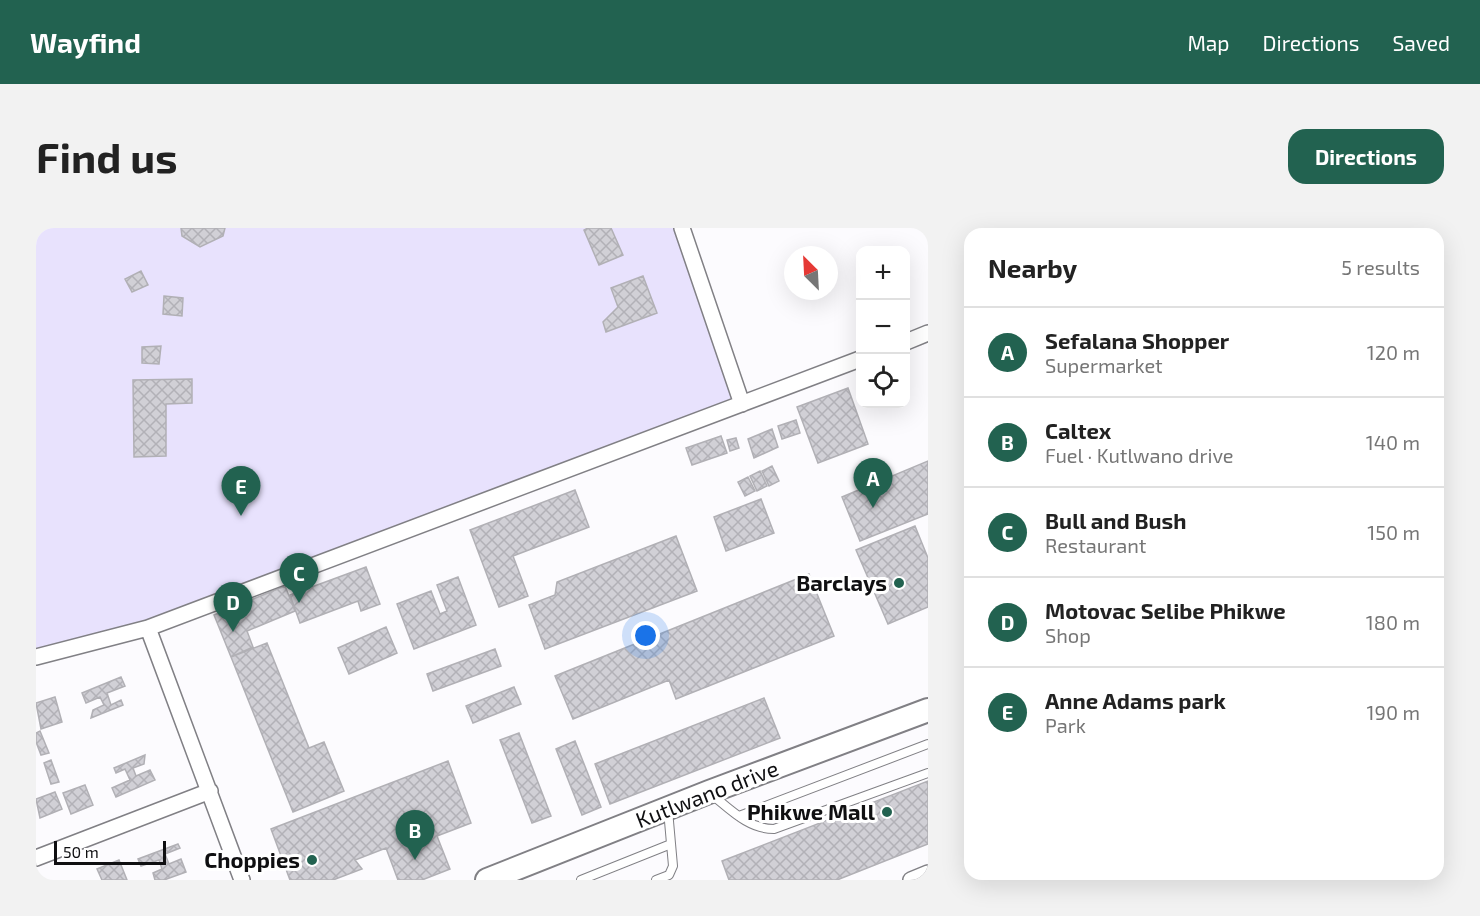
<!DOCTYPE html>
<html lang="en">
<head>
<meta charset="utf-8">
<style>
  :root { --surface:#fff; --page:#f2f2f2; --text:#222; --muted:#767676; --line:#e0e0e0; --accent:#226250 }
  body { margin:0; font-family:"Exo 2",sans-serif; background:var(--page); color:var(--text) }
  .controls { position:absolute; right:18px; top:18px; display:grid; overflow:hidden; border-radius:12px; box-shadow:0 6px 24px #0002 }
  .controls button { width:54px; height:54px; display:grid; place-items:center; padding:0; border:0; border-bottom:2px solid var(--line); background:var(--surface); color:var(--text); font:30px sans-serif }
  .compass { position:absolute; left:748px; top:18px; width:54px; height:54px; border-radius:50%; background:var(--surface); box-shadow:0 6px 24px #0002; rotate:336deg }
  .scale { position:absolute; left:18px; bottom:15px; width:112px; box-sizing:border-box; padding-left:6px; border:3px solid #0f0f11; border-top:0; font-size:16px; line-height:21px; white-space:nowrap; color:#0f0f11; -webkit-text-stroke:4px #fff; paint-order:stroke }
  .you { position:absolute; left:610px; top:408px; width:21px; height:21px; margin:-15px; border:4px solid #fff; border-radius:50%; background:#1a73e8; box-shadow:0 0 0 9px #1a73e833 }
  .badge { display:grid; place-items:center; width:39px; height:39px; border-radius:50%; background:var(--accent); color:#fff; font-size:20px; font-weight:700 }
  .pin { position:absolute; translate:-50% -50px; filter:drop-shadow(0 2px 3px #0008) }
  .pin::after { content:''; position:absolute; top:32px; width:21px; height:18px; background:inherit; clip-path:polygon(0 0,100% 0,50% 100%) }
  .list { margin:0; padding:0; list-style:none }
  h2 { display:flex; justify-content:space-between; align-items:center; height:78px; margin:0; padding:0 24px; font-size:26px }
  h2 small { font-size:20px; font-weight:400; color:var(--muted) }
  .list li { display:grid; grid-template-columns:39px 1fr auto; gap:18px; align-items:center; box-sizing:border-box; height:90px; padding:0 24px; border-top:2px solid var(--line) }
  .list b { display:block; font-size:22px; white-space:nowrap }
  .list p { margin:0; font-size:20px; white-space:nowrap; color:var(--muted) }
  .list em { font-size:20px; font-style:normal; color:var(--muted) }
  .icon { flex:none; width:33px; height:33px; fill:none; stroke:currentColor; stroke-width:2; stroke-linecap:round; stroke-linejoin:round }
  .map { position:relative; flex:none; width:892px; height:652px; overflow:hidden; border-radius:18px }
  header { display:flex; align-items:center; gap:36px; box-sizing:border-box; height:84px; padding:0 30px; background:var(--accent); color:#fff }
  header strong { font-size:28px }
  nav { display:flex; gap:33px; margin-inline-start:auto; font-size:21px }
  .intro { display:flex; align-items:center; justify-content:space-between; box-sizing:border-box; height:144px; padding:0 36px }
  h1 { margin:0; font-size:42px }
  .button { padding:15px 27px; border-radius:18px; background:var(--accent); color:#fff; font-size:21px; font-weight:700 }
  main { display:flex; gap:36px; padding:0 36px }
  aside { flex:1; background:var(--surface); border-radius:18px; box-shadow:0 6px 24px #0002 }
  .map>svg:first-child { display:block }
</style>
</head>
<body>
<header>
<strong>Wayfind</strong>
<nav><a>Map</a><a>Directions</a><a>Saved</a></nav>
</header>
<div class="intro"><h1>Find us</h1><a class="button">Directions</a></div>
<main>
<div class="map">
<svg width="892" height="652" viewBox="0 0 892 652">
  <defs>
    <pattern id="building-cross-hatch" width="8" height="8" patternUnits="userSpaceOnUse" patternTransform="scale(1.5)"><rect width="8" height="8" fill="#d1d0d6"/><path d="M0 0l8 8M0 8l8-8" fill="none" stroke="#b2b1b7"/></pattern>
  </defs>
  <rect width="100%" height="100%" fill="#fcfbfe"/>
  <path fill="#e8e2fd" d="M0,0h646l60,176 -594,224 -112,28z"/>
  <path fill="url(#building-cross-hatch)" stroke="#b1b0b5" stroke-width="1.5" d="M145,0h44l-2,8 -23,11 -18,-11z
    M552,0h23l12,27 -24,10 -15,-35z
    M105,43l7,14 -16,7 -7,-13z
    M607,48l14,37 -51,19 -3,-10 15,-15 -7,-19z
    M128,68l19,2 -1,18 -19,-2z
    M125,118l-2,18 -17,-1v-16z
    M156,151v24l-26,1v52l-32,1 -1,-77z
    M812,160l20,56 -50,19 -21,-56z
    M760,192l4,13 -18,6 -4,-13z
    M736,201l6,18 -24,11 -6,-19z
    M685,208l6,17 -35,12 -6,-17z
    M700,210l3,10 -9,3 -3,-11z
    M892,233v53l-68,27 -18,-44z
    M736,238l7,15 -10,5 -7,-15z
    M724,243l7,15 -10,5 -7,-15z
    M712,249l7,14 -10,5 -7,-14z
    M539,262l14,37 -76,29 15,40 -29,11 -29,-77z
    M725,271l13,34 -48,18 -12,-34z
    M879,298l13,32v49l-40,17 -32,-74z
    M640,308l21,55 -152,58 -16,-44 26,-10 2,-13z
    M330,339l14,37 -19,7 -3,-10 -58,22 -10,-28z
    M773,346l25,62 -158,63 -7,-19 -96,39 -18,-43z
    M422,349l18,48 -62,24 -17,-45 34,-13 9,23 7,-3 -10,-26z
    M249,358l10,25 -48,20 6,16 -22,10 -17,-42z
    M350,399l11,26 -48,21 -11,-26z
    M231,415l42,105 15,-6 20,49 -51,21 -62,-155z
    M459,421l6,17 -68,25 -6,-17z
    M85,449l4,9 -18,7 4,12 10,-5 2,5 -32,13 2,-8 11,-5 -4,-8 -14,6 -4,-10z
    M478,459l7,17 -48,19 -7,-17z
    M19,469l7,25 -21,7 -5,-26z
    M728,470l16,40 -170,66 -15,-40z
    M4,503l9,22 -8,2 -5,-13v-9z
    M483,505l32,83 -19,7 -32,-83z
    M539,513l26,66 -19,8 -26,-66z
    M109,527l-1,9 -11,4 3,8 14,-6 5,10 -39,17 -4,-9 18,-8 -5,-11 -9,4 -2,-5z
    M15,532l8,22 -8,2 -7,-21z
    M412,533l23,62 -34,13 13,33 -28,11h-24l-12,-32 -31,12 7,9 -29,11h-43l-19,-51z
    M892,553v63l-91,36h-108l-7,-19z
    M49,557l8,20 -22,9 -8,-21z
    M19,564l7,17 -22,9 -4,-19z
    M142,616l2,4 -15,6 4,10 12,-5 5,13 -22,8h-9l-2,-7 9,-4 -3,-9 -18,6 -3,-7z
    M83,632l8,20h-25l-5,-11z"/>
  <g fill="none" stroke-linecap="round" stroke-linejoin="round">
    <defs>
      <path id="lane" d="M675,566c19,15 37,35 63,35l154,-56
        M703,588l189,-72
        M545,652l90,-36
        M620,652l13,-5 4,-9 -5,-56"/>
      <path id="street" d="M646,0l60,176
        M870,114l22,-9
        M112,400l94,252
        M0,429l112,-29 712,-269
        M0,630l174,-67
        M875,652l17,-7"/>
      <path id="secondary" d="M451,652l222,-88 219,-82"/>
    </defs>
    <use href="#lane" stroke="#818085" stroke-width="10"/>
    <use href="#street" stroke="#818085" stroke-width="18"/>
    <use href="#secondary" stroke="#818085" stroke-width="26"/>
    <use href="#lane" stroke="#fff" stroke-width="8"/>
    <use href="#street" stroke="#fff" stroke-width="15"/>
    <use href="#secondary" stroke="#fff" stroke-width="22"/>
  </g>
  <g fill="#226250" stroke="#fff" stroke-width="2">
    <circle cx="863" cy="355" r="6"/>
    <circle cx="851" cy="584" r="6"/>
    <circle cx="276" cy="632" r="6"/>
  </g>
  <g text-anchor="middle" stroke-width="6" stroke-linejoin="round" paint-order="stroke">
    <g font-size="22" font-weight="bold" fill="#0f0f11" stroke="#fff" text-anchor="end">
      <text x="851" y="363">Barclays</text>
      <text x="839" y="592">Phikwe Mall</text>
      <text x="264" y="640">Choppies</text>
    </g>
    <g font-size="22" fill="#0f0f11" stroke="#fff">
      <text transform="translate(671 566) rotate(-21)" y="8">Kutlwano drive</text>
    </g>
  </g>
</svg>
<div class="controls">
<button>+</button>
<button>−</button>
<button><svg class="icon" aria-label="locate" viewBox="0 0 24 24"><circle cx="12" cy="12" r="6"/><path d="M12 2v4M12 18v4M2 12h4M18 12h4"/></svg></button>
</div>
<svg class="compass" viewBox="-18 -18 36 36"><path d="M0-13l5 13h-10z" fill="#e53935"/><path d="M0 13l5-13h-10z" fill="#767676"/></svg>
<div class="scale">50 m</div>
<div class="you"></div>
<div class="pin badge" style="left:837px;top:280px">A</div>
<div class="pin badge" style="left:379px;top:632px">B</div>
<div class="pin badge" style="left:263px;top:375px">C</div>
<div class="pin badge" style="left:197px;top:404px">D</div>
<div class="pin badge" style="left:205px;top:288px">E</div>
</div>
<aside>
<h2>Nearby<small>5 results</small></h2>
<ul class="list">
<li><span class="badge">A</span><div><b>Sefalana Shopper</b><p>Supermarket</p></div><em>120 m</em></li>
<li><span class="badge">B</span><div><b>Caltex</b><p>Fuel · Kutlwano drive</p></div><em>140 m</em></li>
<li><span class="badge">C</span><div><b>Bull and Bush</b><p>Restaurant</p></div><em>150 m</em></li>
<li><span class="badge">D</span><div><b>Motovac Selibe Phikwe</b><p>Shop</p></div><em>180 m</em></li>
<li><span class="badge">E</span><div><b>Anne Adams park</b><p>Park</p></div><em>190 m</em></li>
</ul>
</aside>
</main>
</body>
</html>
